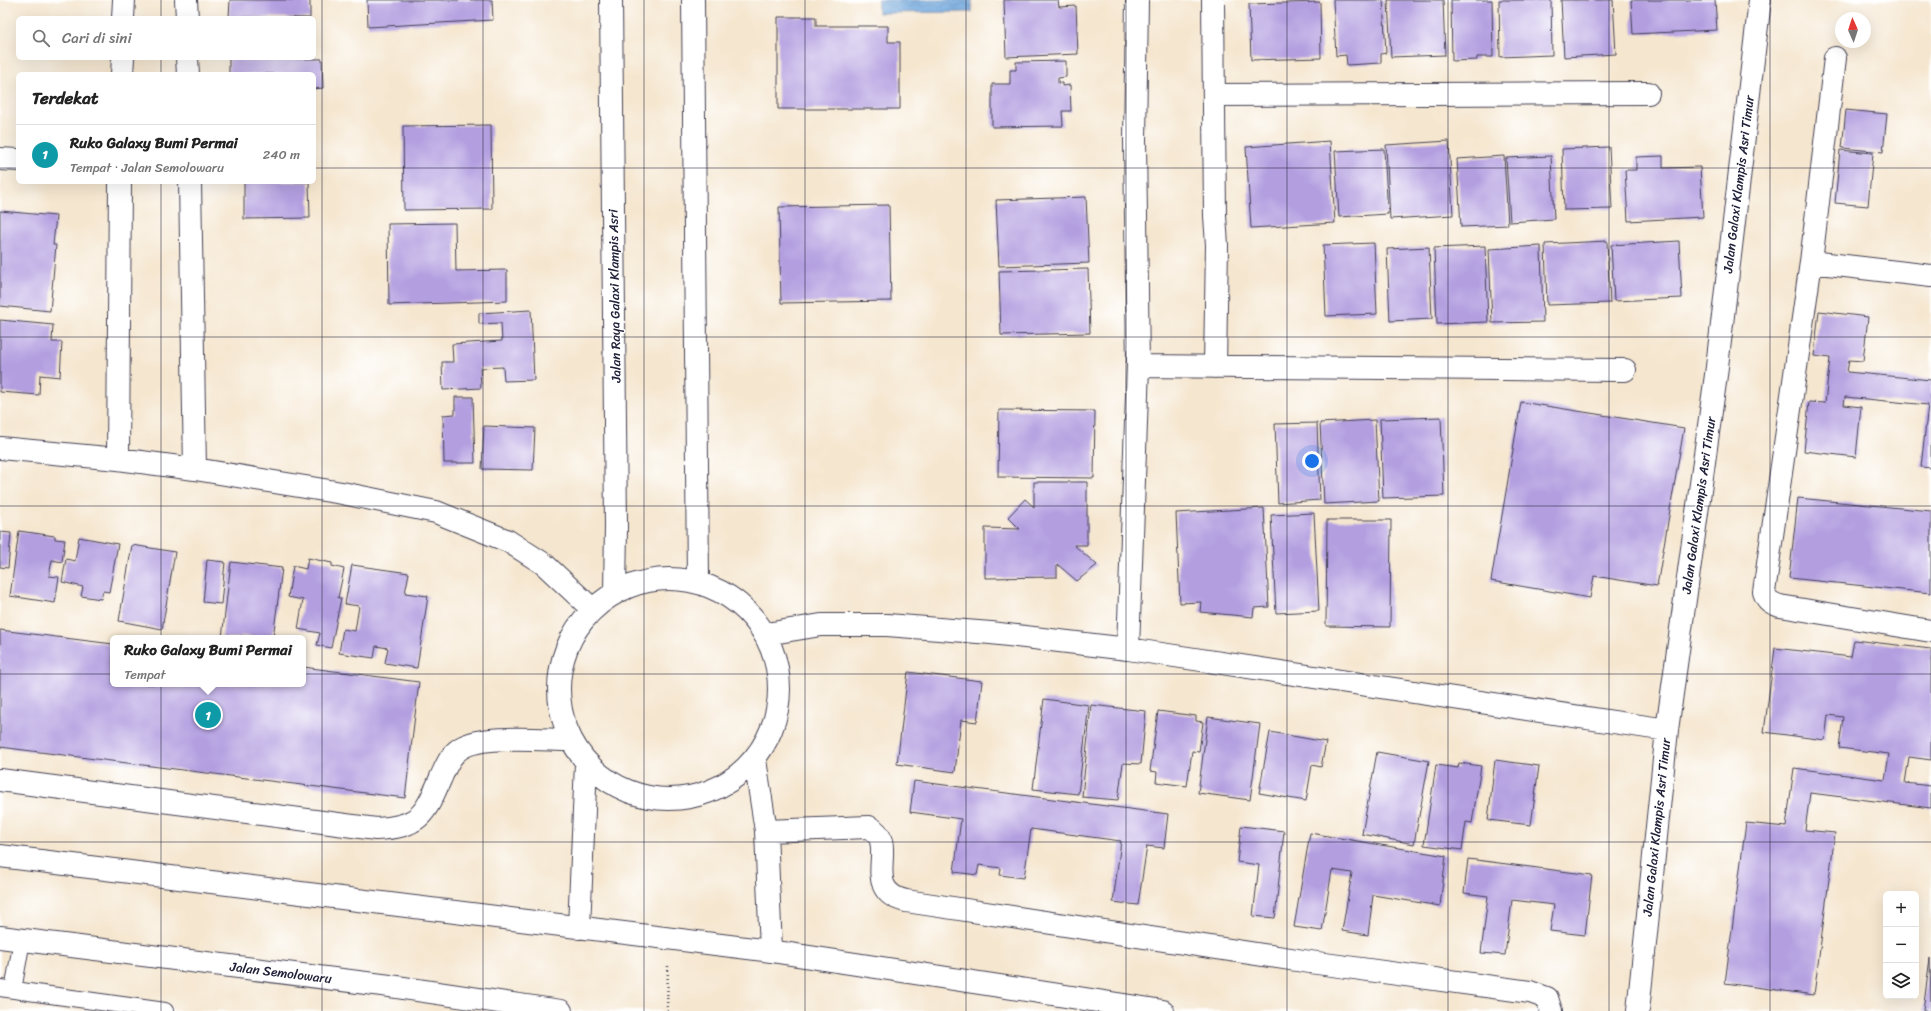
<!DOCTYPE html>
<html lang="id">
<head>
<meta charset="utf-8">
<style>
  :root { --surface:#fff; --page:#f6f6f6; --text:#222; --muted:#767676; --line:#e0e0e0; --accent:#0b8043 }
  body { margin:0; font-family:Sriracha,sans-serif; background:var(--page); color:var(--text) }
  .controls { position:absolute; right:12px; bottom:12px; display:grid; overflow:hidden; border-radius:6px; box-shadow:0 4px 16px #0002 }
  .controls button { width:36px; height:36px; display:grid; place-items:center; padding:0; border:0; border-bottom:1px solid var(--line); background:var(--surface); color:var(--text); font:20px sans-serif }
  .compass { position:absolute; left:1835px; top:12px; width:36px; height:36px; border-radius:50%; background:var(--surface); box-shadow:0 4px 16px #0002; rotate:357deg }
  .you { position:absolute; left:1312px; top:461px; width:14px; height:14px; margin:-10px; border:3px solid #fff; border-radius:50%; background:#1a73e8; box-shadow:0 0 0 6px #1a73e833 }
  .badge { display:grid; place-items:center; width:26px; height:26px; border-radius:50%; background:var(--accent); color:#fff; font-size:13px; font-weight:700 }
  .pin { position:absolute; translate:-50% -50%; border:2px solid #fff; box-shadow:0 1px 4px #0006 }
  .popup { position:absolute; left:110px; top:635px; width:196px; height:52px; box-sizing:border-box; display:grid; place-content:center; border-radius:6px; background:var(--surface); filter:drop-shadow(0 1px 3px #0005); font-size:13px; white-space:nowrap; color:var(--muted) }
  .popup b { font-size:15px; color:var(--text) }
  .popup::after { content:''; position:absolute; left:50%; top:100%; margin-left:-8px; border:8px solid transparent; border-top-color:var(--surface) }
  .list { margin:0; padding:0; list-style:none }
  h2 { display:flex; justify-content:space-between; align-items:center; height:52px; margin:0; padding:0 16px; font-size:17px }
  h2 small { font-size:13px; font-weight:400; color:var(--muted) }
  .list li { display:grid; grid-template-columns:26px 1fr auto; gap:12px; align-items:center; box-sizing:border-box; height:60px; padding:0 16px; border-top:1px solid var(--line) }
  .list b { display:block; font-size:15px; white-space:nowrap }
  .list p { margin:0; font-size:13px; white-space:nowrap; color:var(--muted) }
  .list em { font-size:13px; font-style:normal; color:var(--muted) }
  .icon { flex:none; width:22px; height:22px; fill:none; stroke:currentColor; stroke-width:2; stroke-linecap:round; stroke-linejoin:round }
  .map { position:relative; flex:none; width:1931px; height:1011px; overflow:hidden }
  .search { position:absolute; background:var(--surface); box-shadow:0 4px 16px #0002; left:16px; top:16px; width:300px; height:44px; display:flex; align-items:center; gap:10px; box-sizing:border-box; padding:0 14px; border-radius:6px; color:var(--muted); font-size:15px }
  .panel { position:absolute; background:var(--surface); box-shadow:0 4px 16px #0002; left:16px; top:72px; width:300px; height:112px; border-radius:6px }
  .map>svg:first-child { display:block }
</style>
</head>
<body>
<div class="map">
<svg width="1931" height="1011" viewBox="0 0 1931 1011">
  <defs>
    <pattern id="water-waves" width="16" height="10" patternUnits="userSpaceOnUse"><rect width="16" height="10" fill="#6ca4db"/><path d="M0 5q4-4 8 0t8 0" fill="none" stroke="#5885b3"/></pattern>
  </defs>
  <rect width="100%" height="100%" fill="#fff"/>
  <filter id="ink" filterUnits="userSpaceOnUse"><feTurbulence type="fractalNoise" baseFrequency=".025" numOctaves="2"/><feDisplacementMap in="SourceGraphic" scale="8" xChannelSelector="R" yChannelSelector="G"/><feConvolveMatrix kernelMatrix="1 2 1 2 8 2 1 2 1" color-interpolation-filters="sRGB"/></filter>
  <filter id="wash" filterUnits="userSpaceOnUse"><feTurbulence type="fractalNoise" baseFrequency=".012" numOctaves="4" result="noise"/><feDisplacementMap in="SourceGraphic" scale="16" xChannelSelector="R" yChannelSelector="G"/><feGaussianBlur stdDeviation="0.9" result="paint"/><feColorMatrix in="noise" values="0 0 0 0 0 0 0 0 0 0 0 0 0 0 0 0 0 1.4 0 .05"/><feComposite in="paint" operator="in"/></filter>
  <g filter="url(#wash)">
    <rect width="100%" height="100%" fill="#f5e6cf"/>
    <path fill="url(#water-waves)" stroke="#47638b" d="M878,0h94v12l-94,1z"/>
    <g id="blocks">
      <path fill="#b39fe0" d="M230,0h80v18l-81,-1z
        M367,0h125l1,20 -125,7z
        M1004,0h54l1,7 17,-1 2,48 -72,3z
        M1333,0h50l3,53 -5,1v9l-34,2 -1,-10 -10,1z
        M1388,0h55l2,55 -54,2z
        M1451,0h41l1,57h-16v3l-25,1z
        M1499,0h52l1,55 -52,2z
        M1561,0h52l3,54 -52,3z
        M1631,0h84l2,30 -84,4z
        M1320,2l1,56 -70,2 -2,-56z
        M778,17h38v9h72v16h12v67h-122z
        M229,58l93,1 1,29 -9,1v-15h-85z
        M1066,61v16l-8,1v5h4v3l8,-1 1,26h-9l1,15 -71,1v-43h18v-14h6v-8z
        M1846,110l41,4 -4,38 -41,-4z
        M491,125l1,84 -88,1 -1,-84z
        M1330,141l5,82 -84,5 -5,-81z
        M1449,141l4,74 -63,4 -4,-74z
        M1609,147l3,62 -48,1 -2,-61z
        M1384,149l4,65 -49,3 -4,-66z
        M1840,150l33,3 -5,53 -33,-3z
        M1504,156l4,69 -47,2 -4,-68z
        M1551,156l3,63 -44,3 -4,-64z
        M1663,156v12l37,-1 3,50 -75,4 -3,-51h11v-13z
        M244,182h65l1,36 -66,1z
        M1086,197l3,66 -90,3 -3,-66z
        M889,205l2,96 -110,2 -2,-96z
        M0,211l56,5 -3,29h3l-6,66 -50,-5z
        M455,223l1,48 51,-1v31l-118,4 -1,-81z
        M1607,241l3,62 -63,2 -2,-61z
        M1679,241l3,57 -68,3 -3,-56z
        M1374,243l3,71 -51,2 -3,-71z
        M1485,246l3,76 -51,2 -3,-76z
        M1541,246l2,76 -51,1 -3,-74z
        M1429,247l3,72 -42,2 -3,-72z
        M1088,269l2,64 -89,2 -2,-64z
        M531,310l3,70 -30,1 -1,-14 -23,1 1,20 -38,2 -1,-28h11l-1,-18 50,-3 -1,-18 -22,1v-11z
        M1819,311l49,6 -5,44 -14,-1 -2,12 84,8v88l-10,-1 7,-62 -83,-8 -1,8 17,2 -5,50 -52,-6 5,-49 16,1 5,-45 -16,-2z
        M0,320l53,5 -1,17h10l-2,35 -20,-2 -1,20 -39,-3z
        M455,397h18l2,66h-31l-1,-48 12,-1z
        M1521,402l163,26 -27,158 -63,-10 -4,22 -99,-17z
        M999,410l96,1 -1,67 -96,-1z
        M1441,417l3,79 -61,2 -3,-79z
        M1375,420l4,81 -55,3 -4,-81z
        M1317,423l3,77 -42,3 -3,-79z
        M484,426l51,2 -2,42 -51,-1z
        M1034,482h53v63h-13l23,20 -20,16 -20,-17v13l-72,1v-50l35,1 -12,-12 17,-18 9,8z
        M1798,498l133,13v82l-142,-15z
        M1264,508l5,99 -15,1 -1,9 -53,-5 1,-10 -21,1 -4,-90z
        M1314,513l5,98 -43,2 -5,-98z
        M1327,520h64l-1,107 -64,-1z
        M19,531l36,5v3l10,1 -3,22 -10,-2 -3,16 10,1 -4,26 -45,-7z
        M0,532l11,1 -3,35 -8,-1z
        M79,537l39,7 -9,48 -6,-1 -2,8 -20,-3 2,-9 -21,-5 4,-23 9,2z
        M132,545l43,7 -13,77 -43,-8z
        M308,558l24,5v3l12,3 -6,29h3l-10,50 -14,-3 3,-12 -22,-4 5,-29 -15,-3 5,-31 13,3z
        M207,560l18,2 -4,42 -18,-2z
        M231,562l51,6 -9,70 -33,-2v2h-18z
        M352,565l57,8 -4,20 23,3 -11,72 -32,-5 3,-15 -12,-2 -2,12 -35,-5 4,-24 12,2 4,-25 -14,-2z
        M0,630l113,14v40h190v-17l116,15 -14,116 -405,-51z
        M1854,640l77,9v111l-22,-3 -4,26 26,3v22l-121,-15 -5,37 30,3 -21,162 -89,-12 21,-160 40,4 8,-59 91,12 4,-26 -50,-6 4,-31 -15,-2 -3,25 -61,-8 11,-84 76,9z
        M908,672l74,9 -5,41 -16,-2 -6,52 -58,-8z
        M1044,699l45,6 -11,89 -45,-5z
        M1091,705l55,6 -5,53 -18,-1 -5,37 -36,-3z
        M1158,711l38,5v5l7,1 -4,30 -7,-1 -5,35 -31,-4 1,-10 -7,-1z
        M1208,717l52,7 -10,76 -52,-7z
        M1270,732l56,10 -5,25 -9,-2 -6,36 -47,-8z
        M1377,752l52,9 -15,83 -52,-10z
        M1495,760l44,6 -8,59 -43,-5z
        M1459,763l22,3 -9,57 -6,-1 -4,28 -38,-5 12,-80 22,3z
        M914,781l254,33 -4,34 -17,-2 -9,59 -25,-3 8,-61 -90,-12 -7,49 -24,-3 1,-7 -22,-3 -2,10 -23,-3 7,-53 -51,-7z
        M1241,826l43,5 -9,87 -22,-2 6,-51 -22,-3z
        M1310,833l136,23 -6,50 -67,-11 -5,40 -26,-4 10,-58 -20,-3 -10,61 -28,-4z
        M1468,859l124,16 -7,60 -35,-4 4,-26 -42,-5 -7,55 -24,-2 7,-57 -24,-3z
        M1930,958l1,53h-8z"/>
    </g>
  </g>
  <g filter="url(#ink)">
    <use href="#blocks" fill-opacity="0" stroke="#423f51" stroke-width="1"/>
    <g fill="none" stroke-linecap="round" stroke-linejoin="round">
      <defs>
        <path id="lane" d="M0,988l165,23
          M13,990l9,-50"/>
        <path id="street" d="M186,0l1,18
          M611,0l5,526 -1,66
          M693,0l5,582
          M1213,0l2,216 2,29 -2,122
          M123,18l1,-18
          M187,58l1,16
          M1835,58l-24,204 120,14
          M122,74l1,-16
          M1214,95l434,-2
          M0,159l18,1
          M190,182l5,287
          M1811,262l-47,330c3,9 7,11 16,14l151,25
          M1138,366l487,4
          M0,448l118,11 77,10 147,24 94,19 72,29 36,23 48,45
          M118,459l2,-277
          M559 689a110 110 0 1 1 220 0a110 110 0 1 1-220 0Z
          M766,634l55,-9h66l104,8 137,16 539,81
          M1128,649l10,-283 -3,-225 2,-141
          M755,760l11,71 5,120
          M0,780l376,49c45,-2 49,-15 66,-54 5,-11 9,-21 19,-27 21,-14 82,-8 109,-8
          M766,831l103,-4c32,15 -11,63 37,74l404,61 220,30 17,6 4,13
          M0,856l771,95 392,60
          M579,928l7,-165
          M1638,1011l29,-281 49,-355 44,-375"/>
        <path id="secondary" d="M0,937l390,49 171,25"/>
      </defs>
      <use href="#lane" stroke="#423f51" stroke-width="18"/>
      <use href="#street" stroke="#423f51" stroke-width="24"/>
      <use href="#secondary" stroke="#423f51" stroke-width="24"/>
      <path stroke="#423f51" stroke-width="2.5" stroke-dasharray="1 3" stroke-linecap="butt" d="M667,1011l1,-45"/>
      <use href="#lane" stroke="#fff" stroke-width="16"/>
      <use href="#street" stroke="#fff" stroke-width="22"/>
      <use href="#secondary" stroke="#fff" stroke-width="22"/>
    </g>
  </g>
  <path fill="none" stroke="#22223b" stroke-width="1" stroke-opacity="0.55" d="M161,0v18M322,0v1011M483,0v1011M644,0v1011M805,0v1011M966,0v1011M1126,0v1011M1287,0v1011M1448,0v1011M1609,0v1011M1770,0v1011M161,58v16M0,168h18M314,168h1617M161,182v829M0,337h1931M0,506h1931M0,674h1931M0,842h1931"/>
  <g text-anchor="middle" stroke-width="3" stroke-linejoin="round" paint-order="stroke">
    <g font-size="13" fill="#22223b" stroke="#fff">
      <text transform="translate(1738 184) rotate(-83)" y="5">Jalan Galaxi Klampis Asri Timur</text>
      <text transform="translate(614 296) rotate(-91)" y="5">Jalan Raya Galaxi Klampis Asri</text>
      <text transform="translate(1698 505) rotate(-82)" y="5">Jalan Galaxi Klampis Asri Timur</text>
      <text transform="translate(1656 827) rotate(-84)" y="5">Jalan Galaxi Klampis Asri Timur</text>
      <text transform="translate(281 972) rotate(7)" y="5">Jalan Semolowaru</text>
    </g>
  </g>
</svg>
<div class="controls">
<button>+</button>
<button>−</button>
<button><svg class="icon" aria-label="layers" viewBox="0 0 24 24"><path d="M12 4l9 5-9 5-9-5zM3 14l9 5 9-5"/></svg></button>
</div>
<svg class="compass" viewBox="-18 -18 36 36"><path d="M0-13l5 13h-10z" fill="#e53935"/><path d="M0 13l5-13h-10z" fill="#767676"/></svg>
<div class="you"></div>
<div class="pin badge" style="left:208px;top:715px;background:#0f9aa8">1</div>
<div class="popup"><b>Ruko Galaxy Bumi Permai</b>Tempat</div>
<div class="search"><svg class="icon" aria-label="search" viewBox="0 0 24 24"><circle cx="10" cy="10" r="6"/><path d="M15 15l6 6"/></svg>Cari di sini</div>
<section class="panel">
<h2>Terdekat<small></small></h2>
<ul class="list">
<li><span class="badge" style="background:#0f9aa8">1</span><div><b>Ruko Galaxy Bumi Permai</b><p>Tempat · Jalan Semolowaru</p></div><em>240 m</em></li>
</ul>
</section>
</div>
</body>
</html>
